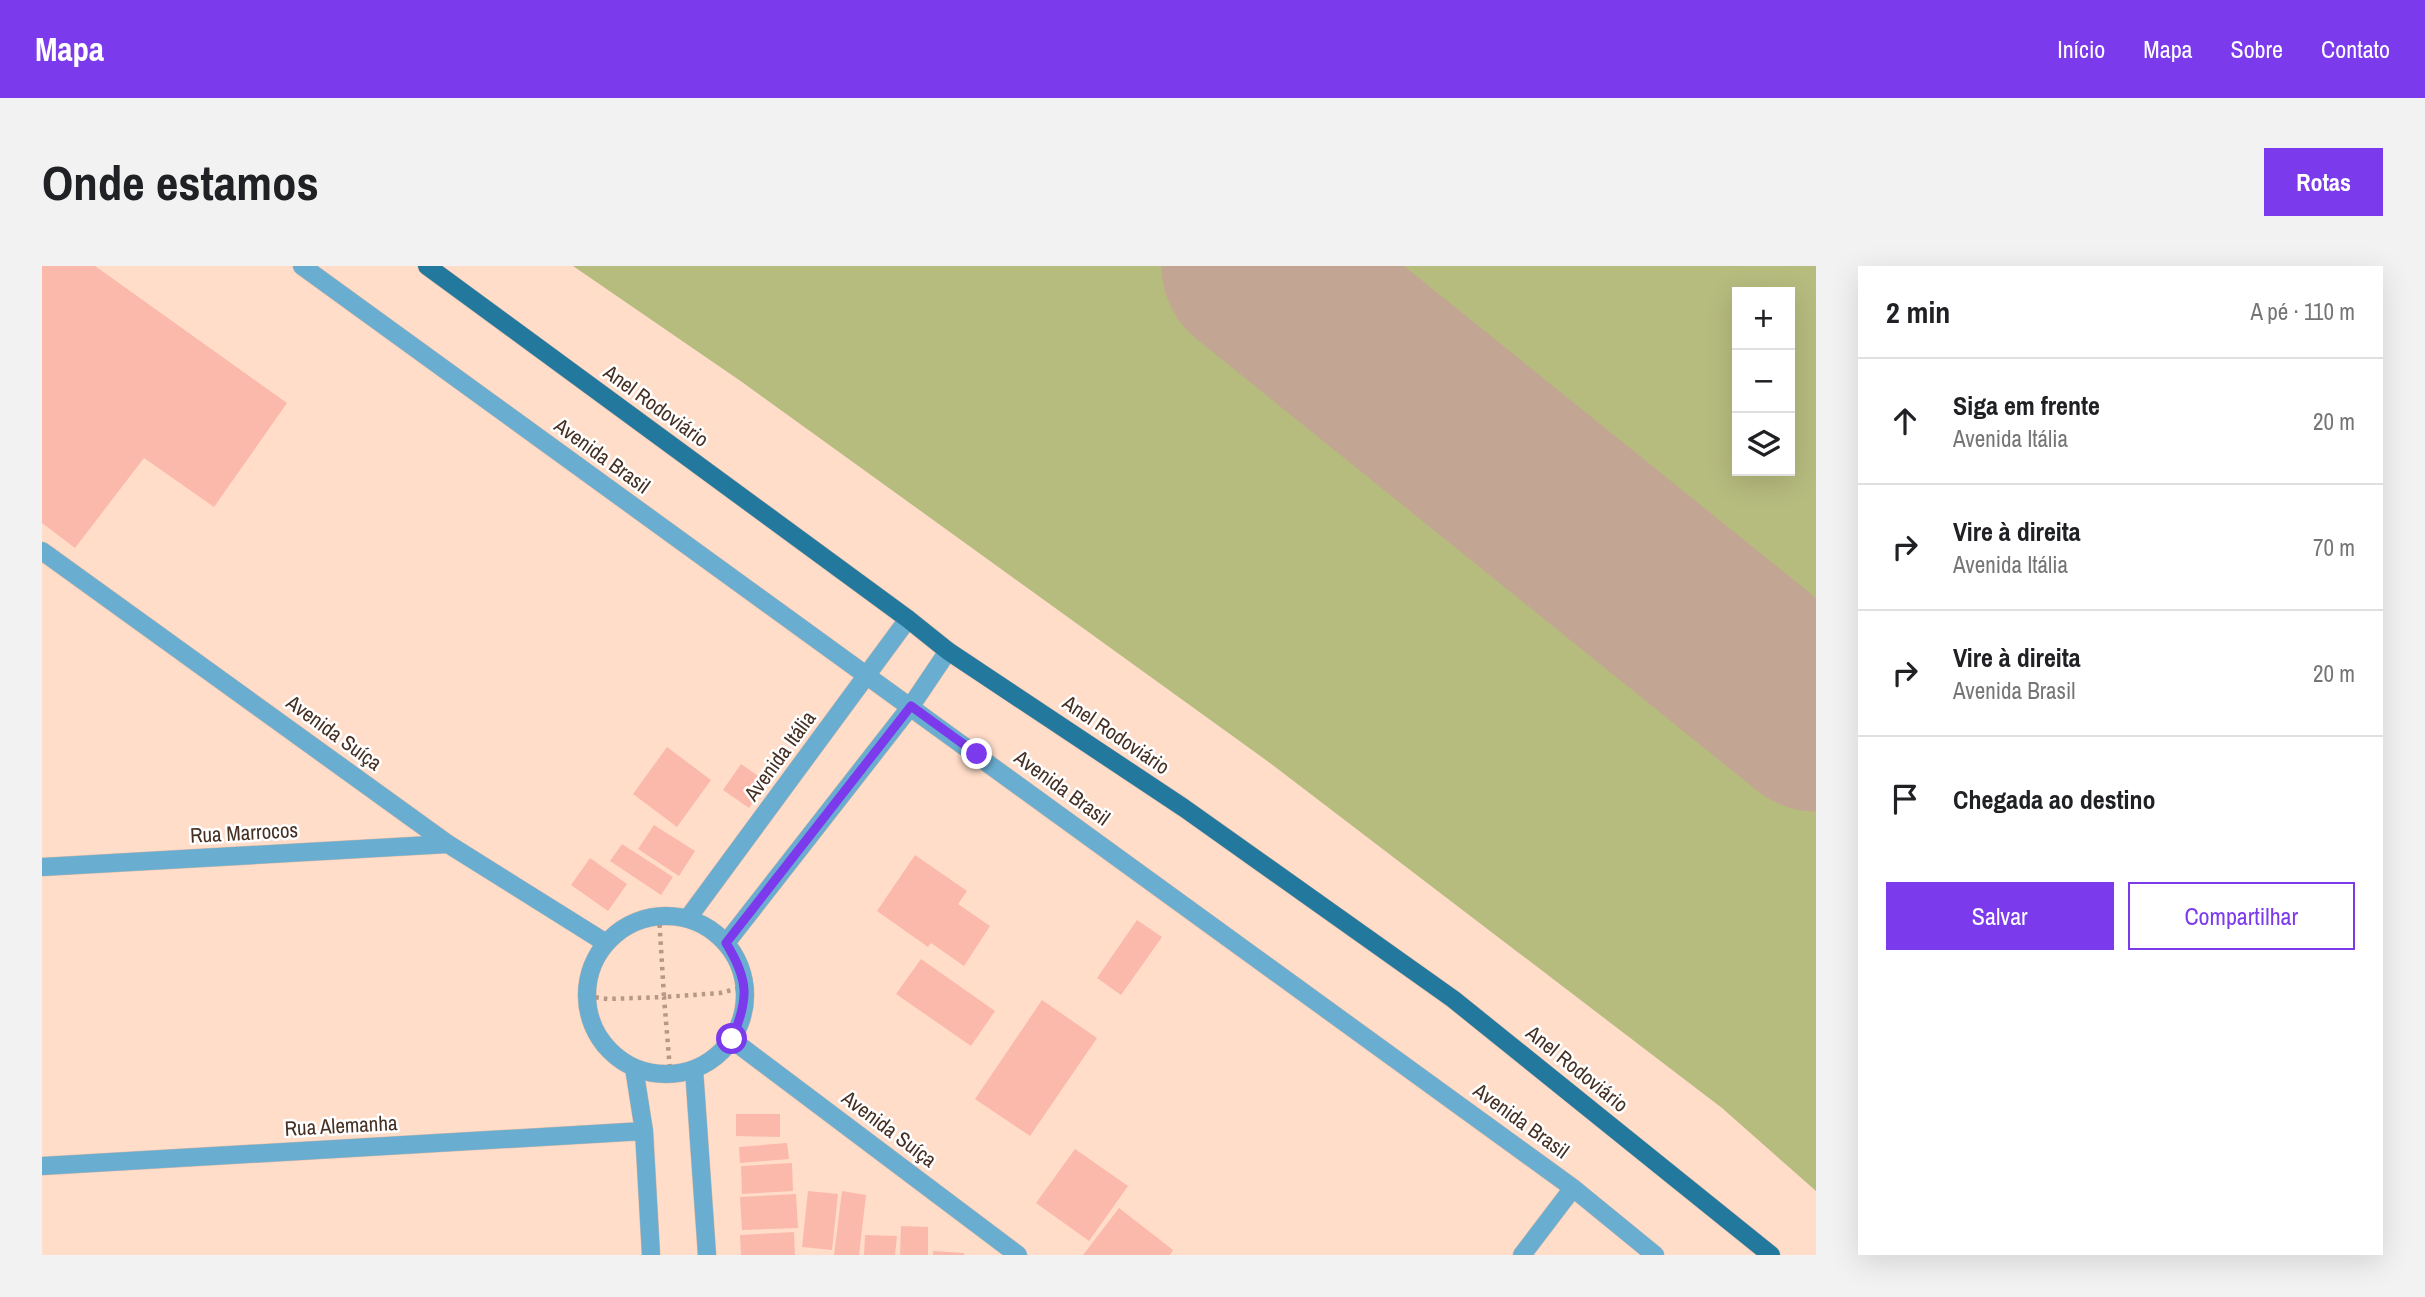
<!DOCTYPE html>
<html lang="pt">
<head>
<meta charset="utf-8">
<style>
  :root { --surface:#fff; --page:#f2f2f2; --text:#202124; --muted:#757577; --line:#e0e0e0; --accent:#7c3aed }
  body { margin:0; font-family:"Archivo Narrow",sans-serif; background:var(--page); color:var(--text) }
  .controls { position:absolute; right:21px; top:21px; display:grid; overflow:hidden; border-radius:0px; box-shadow:0 7px 28px #0002 }
  .controls button { width:63px; height:63px; display:grid; place-items:center; padding:0; border:0; border-bottom:2px solid var(--line); background:var(--surface); color:var(--text); font:35px sans-serif }
  .stop { position:absolute; width:21px; height:21px; margin:-16px; border:5px solid #7c3aed; border-radius:50%; background:#fff }
  .stop.end { background:#7c3aed; border-color:#fff; box-shadow:0 2px 7px #0008 }
  .list { margin:0; padding:0; list-style:none }
  h2 { display:flex; justify-content:space-between; align-items:center; height:91px; margin:0; padding:0 28px; font-size:30px }
  h2 small { font-size:23px; font-weight:400; color:var(--muted) }
  .list li { display:grid; grid-template-columns:46px 1fr auto; gap:21px; align-items:center; box-sizing:border-box; height:126px; padding:0 28px; border-top:2px solid var(--line) }
  .list b { display:block; font-size:26px; white-space:nowrap }
  .list p { margin:0; font-size:23px; white-space:nowrap; color:var(--muted) }
  .list em { font-size:23px; font-style:normal; color:var(--muted) }
  .actions { display:flex; gap:14px; padding:21px 28px }
  .actions a { flex:1; padding:16px 0; border:2px solid var(--accent); border-radius:0px; text-align:center; font-size:24px; color:var(--accent) }
  .actions .main { background:var(--accent); color:#fff }
  .icon { flex:none; width:38px; height:38px; fill:none; stroke:currentColor; stroke-width:2; stroke-linecap:round; stroke-linejoin:round }
  .map { position:relative; flex:none; width:1774px; height:989px; overflow:hidden; border-radius:0px }
  header { display:flex; align-items:center; gap:42px; box-sizing:border-box; height:98px; padding:0 35px; background:var(--accent); color:#fff }
  header strong { font-size:33px }
  nav { display:flex; gap:38px; margin-inline-start:auto; font-size:24px }
  .intro { display:flex; align-items:center; justify-content:space-between; box-sizing:border-box; height:168px; padding:0 42px }
  h1 { margin:0; font-size:49px }
  .button { padding:18px 32px; border-radius:0px; background:var(--accent); color:#fff; font-size:24px; font-weight:700 }
  main { display:flex; gap:42px; padding:0 42px }
  aside { flex:1; background:var(--surface); border-radius:0px; box-shadow:0 7px 28px #0002 }
  .map>svg:first-child { display:block }
</style>
</head>
<body>
<header>
<strong>Mapa</strong>
<nav><a>Início</a><a>Mapa</a><a>Sobre</a><a>Contato</a></nav>
</header>
<div class="intro"><h1>Onde estamos</h1><a class="button">Rotas</a></div>
<main>
<div class="map">
<svg width="1774" height="989" viewBox="0 0 1774 989">
  <rect width="100%" height="100%" fill="#ffddc9"/>
  <path fill="#b6bb7e" fill-rule="evenodd" d="M531,0h1243v925l-94,-83 -452,-345 -528,-381zM1695,26h53v179h-53z"/>
  <g fill="none" stroke-linecap="round" stroke-linejoin="round">
    <path stroke="#c3a593" stroke-width="75" d="M1229,0l11,15 21,24"/>
    <path stroke="#c3a593" stroke-width="187" d="M1213,0l561,452"/>
  </g>
  <path fill="#fbb9ab" d="M0,0h53l192,137 -73,104 -70,-49 -69,90 -33,-25z
    M625,481l44,33 -34,47 -44,-33z
    M699,498l26,18 -18,26 -26,-18z
    M612,559l41,26 -16,25 -41,-27z
    M580,578l51,33 -12,18 -51,-34z
    M873,589l52,36 -9,13 32,22 -26,40 -33,-23 -3,4 -51,-36z
    M548,592l37,26 -19,27 -37,-26z
    M1095,654l25,17 -41,58 -24,-17z
    M879,693l74,52 -24,35 -75,-52z
    M1000,734l55,38 -67,98 -55,-37z
    M694,848h44v23l-44,-1z
    M745,877l2,16 -49,4 -1,-16z
    M1033,883l53,37 -39,55 -53,-38z
    M750,897l1,28 -51,3 -1,-28z
    M766,925l30,3 -6,56 -30,-3z
    M800,925l24,4 -7,60h-25z
    M754,928l2,34 -56,2 -2,-33z
    M1077,942l54,42 -3,5h-87z
    M859,960l27,1v28h-28z
    M752,966l1,23h-54l-1,-20z
    M823,969l32,1 -2,19h-31z
    M891,985l31,2v2h-31z"/>
  <g fill="none" stroke-linecap="round" stroke-linejoin="round">
    <defs>
      <path id="minor" d="M260,0l1271,922 82,67
        M0,285l406,293 158,99
        M0,601l406,-23
        M545 729a79 79 0 1 1 158 0a79 79 0 1 1-158 0Z
        M646,652l220,-299
        M684,677l185,-237 37,-55
        M689,773l287,216
        M592,802l10,63 7,124
        M652,803l13,186
        M0,900l602,-35
        M1480,989l51,-67"/>
      <path id="major" d="M385,0l481,353 40,32 236,157 269,191 318,256"/>
    </defs>
    <use href="#minor" stroke="#dabaa8" stroke-width="19"/>
    <use href="#major" stroke="#dabaa8" stroke-width="19"/>
    <path stroke="#b59886" stroke-width="4.5" stroke-dasharray="3.5 5" stroke-linecap="butt" d="M617,650l5,81 56,-4 24,-6
      M545,730l21,3 56,-2 6,73"/>
    <use href="#minor" stroke="#69aed1" stroke-width="18"/>
    <use href="#major" stroke="#22789d" stroke-width="18"/>
  </g>
  <g fill="none" stroke-linecap="round" stroke-linejoin="round">
    <path stroke="#7c3aed" stroke-width="9" d="M690,773c17,-40 17,-59 -6,-96l185,-237 66,48"/>
  </g>
  <g text-anchor="middle" stroke-width="5" stroke-linejoin="round" paint-order="stroke">
    <g font-size="21" fill="#463023" stroke="#fff">
      <text transform="translate(614 140) rotate(36)" y="7">Anel Rodoviário</text>
      <text transform="translate(560 190) rotate(36)" y="7">Avenida Brasil</text>
      <text transform="translate(292 467) rotate(36)" y="7">Avenida Suíça</text>
      <text transform="translate(1074 469) rotate(34)" y="7">Anel Rodoviário</text>
      <text transform="translate(738 490) rotate(-54)" y="7">Avenida Itália</text>
      <text transform="translate(1020 522) rotate(36)" y="7">Avenida Brasil</text>
      <text transform="translate(202 567) rotate(-3)" y="7">Rua Marrocos</text>
      <text transform="translate(1535 803) rotate(39)" y="7">Anel Rodoviário</text>
      <text transform="translate(1479 855) rotate(36)" y="7">Avenida Brasil</text>
      <text transform="translate(299 860) rotate(-3)" y="7">Rua Alemanha</text>
      <text transform="translate(847 863) rotate(37)" y="7">Avenida Suíça</text>
    </g>
  </g>
</svg>
<div class="controls">
<button>+</button>
<button>−</button>
<button><svg class="icon" aria-label="layers" viewBox="0 0 24 24"><path d="M12 4l9 5-9 5-9-5zM3 14l9 5 9-5"/></svg></button>
</div>
<div class="stop" style="left:690px;top:773px"></div>
<div class="stop end" style="left:935px;top:488px"></div>
</div>
<aside>
<h2>2 min<small>A pé · 110 m</small></h2>
<ul class="list">
<li><svg class="icon" aria-label="ahead" viewBox="0 0 24 24"><path d="M12 20V5M6 11l6-6 6 6"/></svg><div><b>Siga em frente</b><p>Avenida Itália</p></div><em>20 m</em></li>
<li><svg class="icon" aria-label="right" viewBox="0 0 24 24"><path d="M7 20v-9h11M14 6l5 5-5 5"/></svg><div><b>Vire à direita</b><p>Avenida Itália</p></div><em>70 m</em></li>
<li><svg class="icon" aria-label="right" viewBox="0 0 24 24"><path d="M7 20v-9h11M14 6l5 5-5 5"/></svg><div><b>Vire à direita</b><p>Avenida Brasil</p></div><em>20 m</em></li>
<li><svg class="icon" aria-label="arrive" viewBox="0 0 24 24"><path d="M6 21V4h12l-3 4 3 4H6"/></svg><div><b>Chegada ao destino</b></div></li>
</ul>
<div class="actions"><a class="main">Salvar</a><a>Compartilhar</a></div>
</aside>
</main>
</body>
</html>
